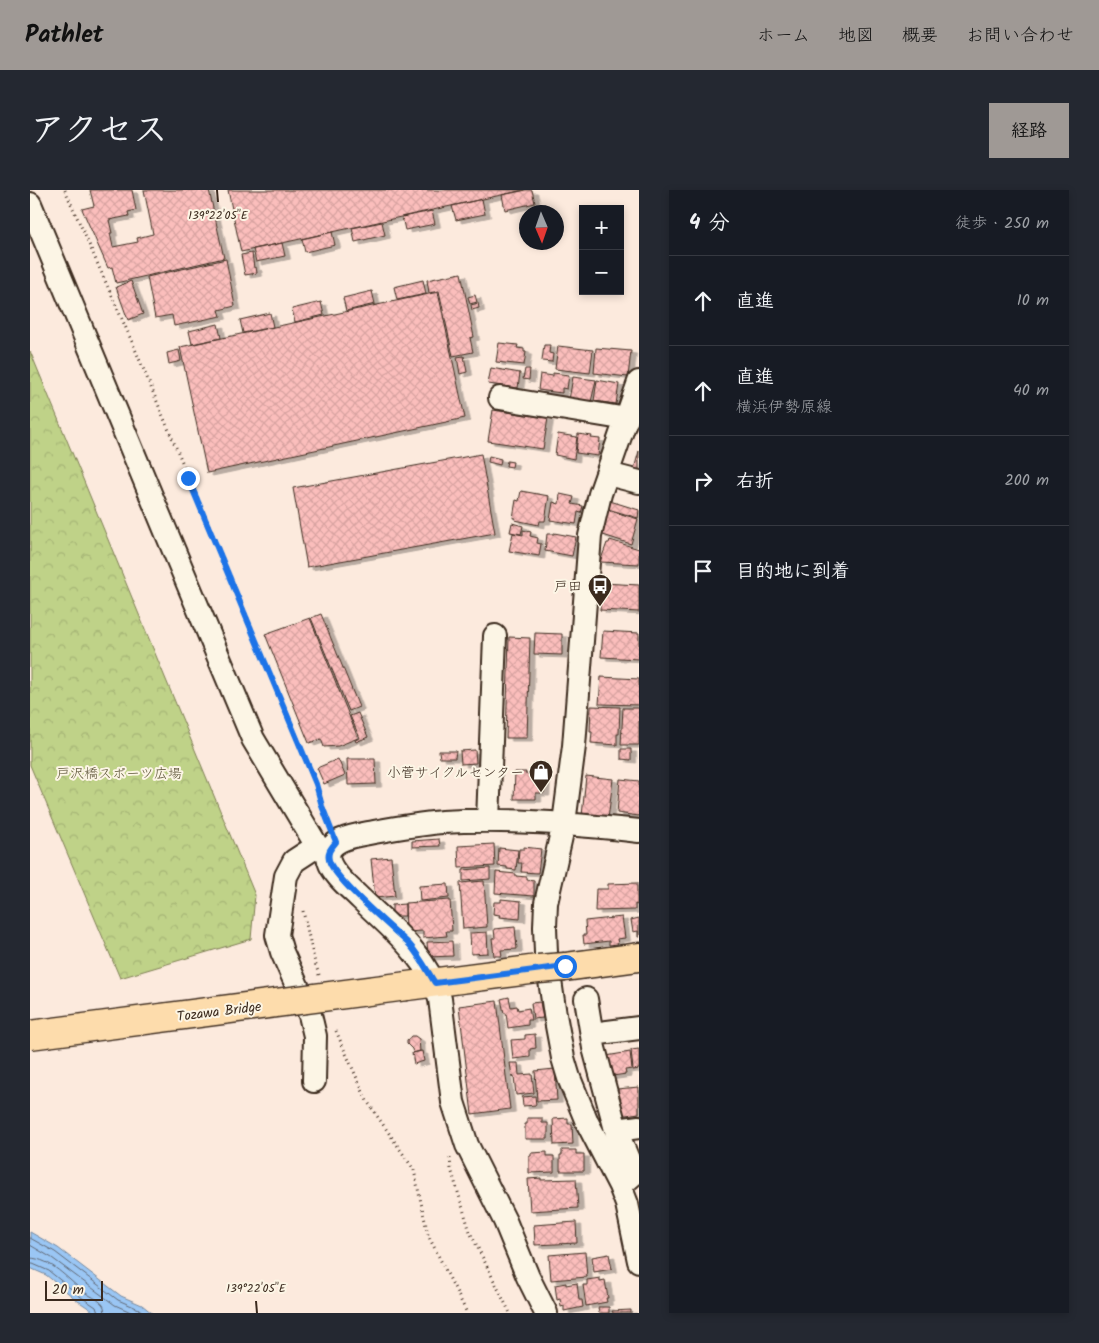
<!DOCTYPE html>
<html lang="ja">
<head>
<meta charset="utf-8">
<style>
  :root { --surface:#171b24; --page:#242831; --text:#f1f3f6; --muted:#9ea1a6; --line:#363941; --accent:#9f9995 }
  body { margin:0; font-family:Kalam,"Klee One",sans-serif; background:var(--page); color:var(--text) }
  .controls { position:absolute; right:15px; top:15px; display:grid; overflow:hidden; border-radius:0px; box-shadow:0 2px 8px #0003 }
  .controls button { width:45px; height:45px; display:grid; place-items:center; padding:0; border:0; border-bottom:1px solid var(--line); background:var(--surface); color:var(--text); font:25px sans-serif }
  .compass { position:absolute; left:489px; top:15px; width:45px; height:45px; border-radius:50%; background:var(--surface); box-shadow:0 2px 8px #0003; rotate:178deg }
  .scale { position:absolute; left:15px; bottom:12px; width:58px; box-sizing:border-box; padding-left:5px; border:2px solid #3b2a1e; border-top:0; font-size:14px; line-height:18px; white-space:nowrap; color:#3b2a1e; -webkit-text-stroke:4px #fcf5e5; paint-order:stroke }
  .stop { position:absolute; width:15px; height:15px; margin:-11px; border:4px solid #1a73e8; border-radius:50%; background:#fff }
  .stop.end { background:#1a73e8; border-color:#fff; box-shadow:0 1px 5px #0008 }
  .list { margin:0; padding:0; list-style:none }
  h2 { display:flex; justify-content:space-between; align-items:center; height:65px; margin:0; padding:0 20px; font-size:21px }
  h2 small { font-size:16px; font-weight:400; color:var(--muted) }
  .list li { display:grid; grid-template-columns:32px 1fr auto; gap:15px; align-items:center; box-sizing:border-box; height:90px; padding:0 20px; border-top:1px solid var(--line) }
  .list b { display:block; font-size:19px; white-space:nowrap }
  .list p { margin:0; font-size:16px; white-space:nowrap; color:var(--muted) }
  .list em { font-size:16px; font-style:normal; color:var(--muted) }
  .icon { flex:none; width:28px; height:28px; fill:none; stroke:currentColor; stroke-width:2; stroke-linecap:round; stroke-linejoin:round }
  .map { position:relative; flex:none; width:609px; height:1123px; overflow:hidden; border-radius:0px }
  header { display:flex; align-items:center; gap:30px; box-sizing:border-box; height:70px; padding:0 25px; background:var(--accent); color:#111 }
  header strong { font-size:24px }
  nav { display:flex; gap:28px; margin-inline-start:auto; font-size:18px }
  .intro { display:flex; align-items:center; justify-content:space-between; box-sizing:border-box; height:120px; padding:0 30px }
  h1 { margin:0; font-size:35px }
  .button { padding:12px 22px; border-radius:0px; background:var(--accent); color:#111; font-size:18px; font-weight:700 }
  main { display:flex; gap:30px; padding:0 30px }
  aside { flex:1; background:var(--surface); border-radius:0px; box-shadow:0 2px 8px #0003 }
  .map>svg:first-child { display:block }
</style>
</head>
<body>
<header>
<strong>Pathlet</strong>
<nav><a>ホーム</a><a>地図</a><a>概要</a><a>お問い合わせ</a></nav>
</header>
<div class="intro"><h1>アクセス</h1><a class="button">経路</a></div>
<main>
<div class="map">
<svg width="609" height="1123" viewBox="0 0 609 1123">
  <defs>
    <pattern id="park-crowns" width="20" height="18" patternUnits="userSpaceOnUse" patternTransform="scale(1.25)"><rect width="20" height="18" fill="#bfd288"/><path d="M2 6a3 3 0 1 1 6 0M12 15a3 3 0 1 1 6 0" fill="none" stroke="#a5b475"/></pattern>
    <pattern id="building-cross-hatch" width="8" height="8" patternUnits="userSpaceOnUse" patternTransform="scale(1.25)"><rect width="8" height="8" fill="#fbbebc"/><path d="M0 0l8 8M0 8l8-8" fill="none" stroke="#d8a3a1"/></pattern>
    <filter id="shadow"><feDropShadow dx="5.5" dy="3" stdDeviation="0" flood-color="#0004"/></filter>
  </defs>
  <rect width="100%" height="100%" fill="#fceadd"/>
  <filter id="ink" filterUnits="userSpaceOnUse"><feTurbulence type="fractalNoise" baseFrequency=".02" numOctaves="2"/><feDisplacementMap in="SourceGraphic" scale="10" xChannelSelector="R" yChannelSelector="G"/><feConvolveMatrix kernelMatrix="1 2 1 2 8 2 1 2 1" color-interpolation-filters="sRGB"/></filter>
  <g filter="url(#ink)">
    <path fill="url(#park-crowns)" stroke="#7d7e53" d="M0,161l225,544 -4,44 -131,39 -90,-213z"/>
    <path fill="#9ac6f4" stroke="#74889e" d="M0,1042l28,16 63,48 21,9 10,8h-56l-18,-12 -32,-26 -16,-7z"/>
    <g fill="none" stroke-linecap="round" stroke-linejoin="round">
      <path stroke="#616874" stroke-width="1" d="M0,1048l25,14 63,48 21,9 5,4
        M0,1055l22,13 63,47 18,8
        M0,1068c22,1 37,21 53,33 6,5 16,8 20,14 2,3 1,5 2,8
        M0,1074h3l16,7 32,26 15,10 2,6"/>
    </g>
    <path fill="url(#building-cross-hatch)" stroke="#3b2a1e" filter="url(#shadow)" d="M60,0h42l4,20 -8,2 1,4 -20,4 3,13h-2l3,14 25,-5 -1,-4 16,-4 -9,-44h65l15,68 -108,25 -4,-16 -4,1 -26,-59 12,-3z
      M198,0h296l-283,62z
      M496,0h6l3,13 -30,7 -3,-15z
      M452,9l3,15 -29,6 -4,-14z
      M402,21l3,13 -30,6 -3,-13z
      M352,32l3,13 -30,7 -3,-14z
      M302,42l3,13 -30,7 -3,-13z
      M252,53l3,13 -29,6 -3,-13z
      M222,63l2,15 2,-1 1,6 -12,2 -4,-20z
      M196,69l9,47 -16,4 2,6 -47,10 -2,-11 -17,3 -8,-41z
      M431,83l13,64 -4,1 3,14 -20,4 -14,-65 -10,2 -2,-13z
      M393,90l3,14 -29,6 -3,-13z
      M101,91l12,33 -15,6 -12,-33z
      M342,101l3,13 -29,7 -3,-13z
      M408,102l27,126 -258,55 -27,-126z
      M445,105l2,7 -7,2 -2,-7z
      M291,112l3,13 -29,7 -3,-13z
      M448,113l1,5 -7,2 -1,-5z
      M240,123l3,14 -30,6 -3,-13z
      M188,134l3,14 -29,6 -3,-13z
      M469,153l19,2 -1,3 7,1v3h2l-2,13 -28,-3z
      M514,155h6l-1,8 4,1 -1,8 -10,-1z
      M528,156l35,4 -3,23 -35,-4z
      M566,158l35,3 -3,26 -34,-4z
      M149,160l2,11 -12,3 -2,-11z
      M434,166l3,16 -7,2 -3,-17z
      M461,178l29,5 -2,15 -30,-4z
      M495,179h5l-1,11 -6,-1z
      M523,183l16,2 -2,14 -5,-1v5l-24,-3 2,-16 13,2z
      M543,187l23,3 -5,22 -22,-2z
      M567,190l22,4 -3,20 -22,-3z
      M463,220l55,8 -5,31 -55,-8z
      M528,244l19,3 -3,22 -19,-4z
      M548,244l14,2 -1,2 9,1 -2,17 -22,-3z
      M609,261v19l-5,-1z
      M451,264l14,79 -188,34 -14,-79z
      M459,266l12,3 -1,6 -12,-3z
      M477,271l6,1 -1,5 -6,-1z
      M491,301l28,5 -4,25h-5l-1,4 -24,-5 1,-2h-3l3,-18 3,1z
      M530,304l14,3 -2,7 11,2 -2,7 -3,-1 -2,12 -26,-4 3,-18 6,2z
      M580,311l29,9 -1,8 -30,-9z
      M578,320l30,9 -7,25 -31,-10z
      M482,333l11,3 -2,8 -11,-2z
      M493,340l8,2 -1,4 8,2 -1,5 4,1 -2,12 -30,-5 4,-18 10,2z
      M524,343l22,4 -4,19 -27,-5 2,-17h7z
      M580,350l29,9v15l-39,-2 7,-19h2z
      M572,393l37,2v27l-39,-2z
      M291,424l38,93 -10,4 -38,-93z
      M280,428l48,120 -20,8 -14,1 -3,-8 -12,4 -44,-109z
      M573,441l36,2v26l-38,-2z
      M505,443l27,1v21l-28,-1z
      M479,447l21,1 -3,100h-21z
      M571,487l38,2v26l-40,-1z
      M561,516l29,1 -1,27h-2v11l-26,-2 1,-11h-2z
      M593,518h16v37h-18z
      M328,523l10,24 -12,5 -1,-2 5,-2 -10,-22z
      M591,559h10v11l-10,-1z
      M445,560l1,13 -15,1 -1,-13z
      M409,561h17l-1,7h-15z
      M308,569l7,16 -21,9 -7,-16z
      M317,569h28l1,25 -28,1z
      M485,582h11l-1,2h20l-1,19h-8v6h-22z
      M556,586l27,3 -5,40 -26,-3z
      M590,589l19,2v35l-22,-3z
      M409,649l1,7 -28,1v-6z
      M464,654l1,22 -36,2 -1,-22z
      M494,657l17,2 -3,24 -17,-1 1,-9h-4l1,-14h5z
      M469,658l19,2 -2,20 -9,-1v-2l-9,-1z
      M361,667l4,39 -20,2 -4,-39z
      M460,678v11l-27,2v-11z
      M466,682l20,2v2l11,1v3l7,1v15l-39,-3z
      M454,691l3,46 -24,2 -3,-46z
      M607,693v22l-2,-1v6l-40,1 1,-22h12v-5z
      M418,694l1,14 -29,3 -1,-15z
      M471,709l20,2 -1,18 -21,-2 1,-2 -7,-1 1,-12h7z
      M420,710l2,31h-6l1,5 -24,2v-7l-17,1 -1,-29z
      M375,714v12h-13v-11z
      M592,727l3,21 -8,1 1,5 -9,1v-4l-25,3 -1,-9h3l-1,-14z
      M609,728v19h-1v-6l-5,1 -2,-12z
      M485,737l2,22 -16,1 1,6h-8l-2,-18h3l-1,-9z
      M457,742l1,21 -17,1 -1,-21z
      M422,751l1,15 -25,1 -1,-15z
      M479,807l2,10 6,-1 1,4 11,-2 2,12h-3v5l-20,3 -2,-15h-2l-3,-14z
      M467,811l13,108 -38,5 -13,-108z
      M510,812l3,16 -10,1 -2,-16z
      M505,844l1,14 -6,1v8l-17,2 -2,-19 14,-1v-4z
      M381,846h4l4,3 1,12 -7,2 -1,-4 -5,-5v-3z
      M609,859v20l-6,1 -2,-20z
      M392,861l2,10 -10,3 -2,-11z
      M600,862l2,17 -7,1 1,4 -20,3v-21z
      M480,873h8l1,12 13,-1 2,19 -18,2 -2,-19 -2,1z
      M525,879l2,31 -20,1 -2,-30z
      M609,897v26l-19,3 -3,-27z
      M505,906l1,9 -13,1 -1,-9z
      M497,928h15v5h6v16h-23v-15h2z
      M538,928v6h4l1,20 -19,1 -1,-26z
      M532,960h14v4h8v17h-24v-16h2z
      M517,962v4h7v16l-25,1v-17h2v-3z
      M511,988v2l35,-1 2,29 -48,3 -2,-32z
      M546,1032l1,21 -42,2 -1,-20z
      M555,1062l2,25 -36,3 -2,-25z
      M579,1064l3,15 -18,3 -2,-15z
      M570,1088v3l5,-1 3,18h-2l1,4 -21,4 -3,-21h4v-5z
      M536,1093v2l11,-2 2,17h3l1,7 -19,4v-5l-3,1 -1,-8 -3,1 -2,-15z
      M568,1117h11v6h-10z
      M601,1120v3h-18l-1,-2z"/>
    <g fill="none" stroke-linecap="round" stroke-linejoin="round">
      <defs>
        <path id="minor" d="M0,14l137,330 86,205 64,107
          M609,192l-39,112 -10,42 -16,210 -10,77 -18,80 -1,24 1,26 9,62 8,43 6,20 18,44 33,64 7,18 12,57
          M470,208l127,21
          M578,284l31,8
          M458,631l7,-185
          M556,809l8,49 22,82 18,44 -14,12
          M562,844l47,-6
          M284,891l1,-45 -5,-21 -28,-63 -5,-17 9,-59 8,-15 23,-15 11,7
          M586,940l23,-3
          M516,1123l-18,-36 -23,-56 -38,-76 -14,-43 -13,-103c-13,-43 -48,-70 -79,-100 -10,-10 -28,-24 -32,-38 -6,-23 30,-26 45,-29 22,-4 45,-8 68,-10 66,-4 131,2 197,9"/>
        <path id="major" d="M535,777l74,-10
          M377,796l131,-17"/>
      </defs>
      <use href="#minor" stroke="#3b2a1e" stroke-width="26"/>
      <use href="#major" stroke="#3b2a1e" stroke-width="31"/>
      <path stroke="#3b2a1e" stroke-width="3" stroke-dasharray="1 4" stroke-linecap="butt" d="M35,0l68,154 183,440 11,35
        M273,721l11,48 5,16
        M306,841l31,70 47,69 14,65 39,78
        M420,968l1,11 19,63 40,81"/>
      <use href="#minor" stroke="#fcf5e5" stroke-width="22"/>
      <use href="#major" stroke="#fddcac" stroke-width="28"/>
      <defs>
        <path id="major-bridge" d="M508,779l27,-2
          M0,845l377,-49"/>
      </defs>
      <use href="#major-bridge" stroke="#3b2a1e" stroke-width="31" stroke-linecap="butt"/>
      <use href="#major-bridge" stroke="#fddcac" stroke-width="28"/>
    </g>
  </g>
  <g fill="none" stroke-linecap="round" stroke-linejoin="round" filter="url(#ink)">
    <path stroke="#1a73e8" stroke-width="6" d="M158,288l128,306 6,22 14,36c-5,6 -9,10 -7,18 4,18 63,68 80,84 10,11 18,26 26,39l130,-17"/>
  </g>
  <path fill="none" stroke="#3b2a1e" stroke-width="2" d="M187,0l1,12M226,1111l1,12"/>
  <defs>
    <symbol id="bus-pin" viewBox="-11 -11 22 30"><path d="M0 17L-7.5 6A9.5 9.5 0 1 1 7.5 6Z" fill="#3b2a1e" stroke="#fcf5e5"/><path d="M-5-6H5V4H4V6H2V4H-2V6H-4V4H-5ZM-3.5-4V0h7V-4ZM-3.5 1.2v1.5H-2V1.2ZM2 1.2v1.5H3.5V1.2Z" fill="#fff"/></symbol>
    <symbol id="shop-pin" viewBox="-11 -11 22 30"><path d="M0 17L-7.5 6A9.5 9.5 0 1 1 7.5 6Z" fill="#3b2a1e" stroke="#fcf5e5"/><path d="M-5-2.5h2.3a2.7 3.5 0 0 1 5.4 0H5L5.5 6h-11ZM-1.5-2.5h3a1.5 2.3 0 0 0-3 0Z" fill="#fff"/></symbol>
  </defs>
  <g fill-rule="evenodd">
    <use href="#bus-pin" x="556" y="382" width="28" height="38"/>
    <use href="#shop-pin" x="497" y="568" width="28" height="38"/>
  </g>
  <g text-anchor="middle" stroke-width="4" stroke-linejoin="round" paint-order="stroke">
    <g font-size="14" fill="#3b2a1e" stroke="#fcf5e5" text-anchor="end">
      <text x="552" y="401">戸田</text>
      <text x="494" y="587">小菅サイクルセンター</text>
    </g>
    <g font-size="14" fill="#5c5438" stroke="#fcf5e5">
      <text x="89" y="588">戸沢橋スポーツ広場</text>
    </g>
    <g font-size="14" fill="#3b2a1e" stroke="#fcf5e5">
      <text transform="translate(189 821) rotate(-7)" y="5">Tozawa Bridge</text>
    </g>
  </g>
  <g font-size="12" text-anchor="middle" fill="#3b2a1e" stroke="#fcf5e5" stroke-width="4" stroke-linejoin="round" paint-order="stroke">
    <text x="188" y="29">139°22'05"E</text>
    <text x="226" y="1102">139°22'05"E</text>
  </g>
</svg>
<div class="controls">
<button>+</button>
<button>−</button>
</div>
<svg class="compass" viewBox="-18 -18 36 36"><path d="M0-13l5 13h-10z" fill="#e53935"/><path d="M0 13l5-13h-10z" fill="#9ea1a6"/></svg>
<div class="scale">20 m</div>
<div class="stop" style="left:535px;top:776px"></div>
<div class="stop end" style="left:158px;top:288px"></div>
</div>
<aside>
<h2>4 分<small>徒歩 · 250 m</small></h2>
<ul class="list">
<li><svg class="icon" aria-label="ahead" viewBox="0 0 24 24"><path d="M12 20V5M6 11l6-6 6 6"/></svg><div><b>直進</b></div><em>10 m</em></li>
<li><svg class="icon" aria-label="ahead" viewBox="0 0 24 24"><path d="M12 20V5M6 11l6-6 6 6"/></svg><div><b>直進</b><p>横浜伊勢原線</p></div><em>40 m</em></li>
<li><svg class="icon" aria-label="right" viewBox="0 0 24 24"><path d="M7 20v-9h11M14 6l5 5-5 5"/></svg><div><b>右折</b></div><em>200 m</em></li>
<li><svg class="icon" aria-label="arrive" viewBox="0 0 24 24"><path d="M6 21V4h12l-3 4 3 4H6"/></svg><div><b>目的地に到着</b></div></li>
</ul>
</aside>
</main>
</body>
</html>
